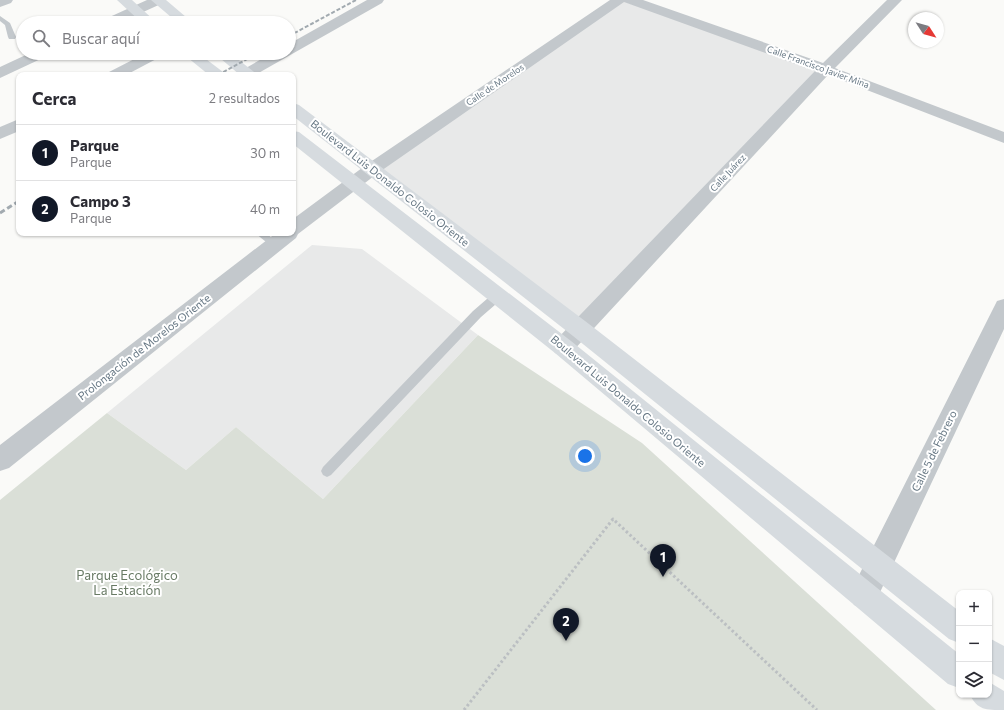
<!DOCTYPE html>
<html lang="es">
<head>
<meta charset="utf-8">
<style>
  :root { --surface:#fff; --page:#f2f2f3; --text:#2b2b33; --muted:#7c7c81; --line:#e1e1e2; --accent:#111827 }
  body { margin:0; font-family:Commissioner,sans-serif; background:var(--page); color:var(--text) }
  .controls { position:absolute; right:12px; bottom:12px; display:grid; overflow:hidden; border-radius:8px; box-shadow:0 1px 3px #0004 }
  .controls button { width:36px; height:36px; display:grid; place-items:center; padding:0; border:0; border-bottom:1px solid var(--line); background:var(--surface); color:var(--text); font:20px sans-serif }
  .compass { position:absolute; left:908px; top:12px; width:36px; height:36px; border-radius:50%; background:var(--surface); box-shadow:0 1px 3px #0004; rotate:126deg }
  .you { position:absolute; left:585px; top:456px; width:14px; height:14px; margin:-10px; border:3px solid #fff; border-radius:50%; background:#1a73e8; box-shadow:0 0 0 6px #1a73e833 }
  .badge { display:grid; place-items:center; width:26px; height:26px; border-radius:50%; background:var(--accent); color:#fff; font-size:13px; font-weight:700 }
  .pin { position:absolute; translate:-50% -33px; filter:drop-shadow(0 1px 2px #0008) }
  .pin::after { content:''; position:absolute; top:21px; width:14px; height:12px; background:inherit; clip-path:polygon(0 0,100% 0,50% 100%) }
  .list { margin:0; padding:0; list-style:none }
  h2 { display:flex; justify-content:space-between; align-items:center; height:52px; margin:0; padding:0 16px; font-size:17px }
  h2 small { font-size:13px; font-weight:400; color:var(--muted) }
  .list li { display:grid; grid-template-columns:26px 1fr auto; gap:12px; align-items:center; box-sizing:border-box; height:56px; padding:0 16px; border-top:1px solid var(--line) }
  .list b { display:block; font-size:15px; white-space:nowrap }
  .list p { margin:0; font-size:13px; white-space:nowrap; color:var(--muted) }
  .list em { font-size:13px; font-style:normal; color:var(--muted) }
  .icon { flex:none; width:22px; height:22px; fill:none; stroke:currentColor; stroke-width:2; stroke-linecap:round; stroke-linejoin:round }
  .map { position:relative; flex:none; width:1004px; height:710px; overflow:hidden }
  .search { position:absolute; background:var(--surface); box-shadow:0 1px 3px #0004; left:16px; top:16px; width:280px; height:44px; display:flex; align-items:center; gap:10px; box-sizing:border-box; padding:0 14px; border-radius:22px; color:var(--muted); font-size:15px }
  .panel { position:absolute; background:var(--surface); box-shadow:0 1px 3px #0004; left:16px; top:72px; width:280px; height:164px; border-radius:8px }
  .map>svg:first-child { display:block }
</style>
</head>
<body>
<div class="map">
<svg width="1004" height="710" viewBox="0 0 1004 710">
  <rect width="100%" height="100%" fill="#fafaf8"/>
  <path fill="#e8e9e9" d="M619,0l206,69 -251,262 -202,-159z
    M312,245l50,4 116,86 -155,164 -87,-72 -50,43 -79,-57z"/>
  <path fill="#dadfd7" d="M478,335l164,108 294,267h-936v-210l107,-87 79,57 50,-43 87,72z"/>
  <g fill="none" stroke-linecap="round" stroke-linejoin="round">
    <path stroke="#bbbfc2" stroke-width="3" stroke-dasharray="2.5 2.5" stroke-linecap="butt" d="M464,710l149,-191 204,191"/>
    <path fill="#c3c8cc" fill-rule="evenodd" d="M0,16l10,7 6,14 -1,2h-6l-1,-2 -3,-12 -5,-4z
      M255,233h11l13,11 -5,4 -3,-2z
      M499,291l4,1 1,3 -1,3 -22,19 -150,158 -4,2 -4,-2 -2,-4 2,-4 150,-156 22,-19z"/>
    <path fill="#c3c8cc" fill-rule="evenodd" d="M147,0h18l-2,3 -44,20h-18l2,-3z
      M367,0h17l-2,3 -127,72h-19l3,-3 33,-19h17v-9z
      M610,0h33l180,63 64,-63h15l-67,68 169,64v11l-176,-68 -257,278 -8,3 -8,-3 -3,-6 3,-6 260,-270 -191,-69 -246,171 -6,2 -6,-2 -3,-4 3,-4z
      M30,53h19l-2,3 -47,22v-11z
      M146,53h18l-2,3 -36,19h-20l3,-3z
      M19,119v12l-19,8v-12z
      M1004,299v30l-130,276 -10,4 -10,-4 -4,-10 4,-10 140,-278 3,-6z"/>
    <path fill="#c3c8cc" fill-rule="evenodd" d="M0,0h13l-2,3 -11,4z
      M372,163l6,2 3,4 -3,4 -80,61 -2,4 -287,230 -9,3v-26l276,-212h17v-14l73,-54z"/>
    <path fill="#d6dbdf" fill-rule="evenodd" d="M117,0h15l25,23h-15z
      M151,0h15l27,23h-15z
      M182,53h16l29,22h-18z
      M214,53h16l28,22h-18z
      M293,103l6,2 290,219 370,287v32l-10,-4 -376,-303 -280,-220z
      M293,131l6,1 272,209 388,313v34l-11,-4 -393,-331 -262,-209z
      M989,638l15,8v34l-15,-8z
      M989,682l15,9v19c-19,0 -26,0 -34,-15h19z"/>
    <path stroke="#a2aab0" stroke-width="2" stroke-dasharray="4 2" stroke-linecap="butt" d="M289,36l67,-36
      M218,75l40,-22"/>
    <path stroke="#a2aab0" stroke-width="3" stroke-dasharray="5.5 3" stroke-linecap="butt" d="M0,213l19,-12"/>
  </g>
  <g text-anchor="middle" stroke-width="4" stroke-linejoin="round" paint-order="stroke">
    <g font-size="9" fill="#657683" stroke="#fff">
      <text transform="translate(818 67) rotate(20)" y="3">Calle Francisco Javier Mina</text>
      <text transform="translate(495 85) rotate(-34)" y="3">Calle de Morelos</text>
      <text transform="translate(728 173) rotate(-47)" y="3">Calle Juárez</text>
    </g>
    <g font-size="11" fill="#657683" stroke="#fff">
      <text transform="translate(390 183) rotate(38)" y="4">Boulevard Luis Donaldo Colosio Oriente</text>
      <text transform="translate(144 347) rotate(-38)" y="4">Prolongación de Morelos Oriente</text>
      <text transform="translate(628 401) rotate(40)" y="4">Boulevard Luis Donaldo Colosio Oriente</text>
      <text transform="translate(934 451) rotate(-64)" y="4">Calle 5 de Febrero</text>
    </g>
    <g font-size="13" fill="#687a64" stroke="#fff">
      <text x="127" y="580">Parque Ecológico<tspan x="127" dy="15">La Estación</tspan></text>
    </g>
  </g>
</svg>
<div class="controls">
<button>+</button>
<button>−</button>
<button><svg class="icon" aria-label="layers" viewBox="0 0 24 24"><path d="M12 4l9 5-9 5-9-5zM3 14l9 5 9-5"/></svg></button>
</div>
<svg class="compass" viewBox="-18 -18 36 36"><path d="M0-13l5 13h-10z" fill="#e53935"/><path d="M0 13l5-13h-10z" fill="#7c7c81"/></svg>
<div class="you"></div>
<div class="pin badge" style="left:663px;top:577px">1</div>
<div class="pin badge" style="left:566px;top:641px">2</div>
<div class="search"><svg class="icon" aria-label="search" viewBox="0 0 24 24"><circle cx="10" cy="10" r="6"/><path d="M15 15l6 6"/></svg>Buscar aquí</div>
<section class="panel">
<h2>Cerca<small>2 resultados</small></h2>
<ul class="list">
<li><span class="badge">1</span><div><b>Parque</b><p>Parque</p></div><em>30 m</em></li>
<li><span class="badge">2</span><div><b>Campo 3</b><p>Parque</p></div><em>40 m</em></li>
</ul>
</section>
</div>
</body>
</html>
